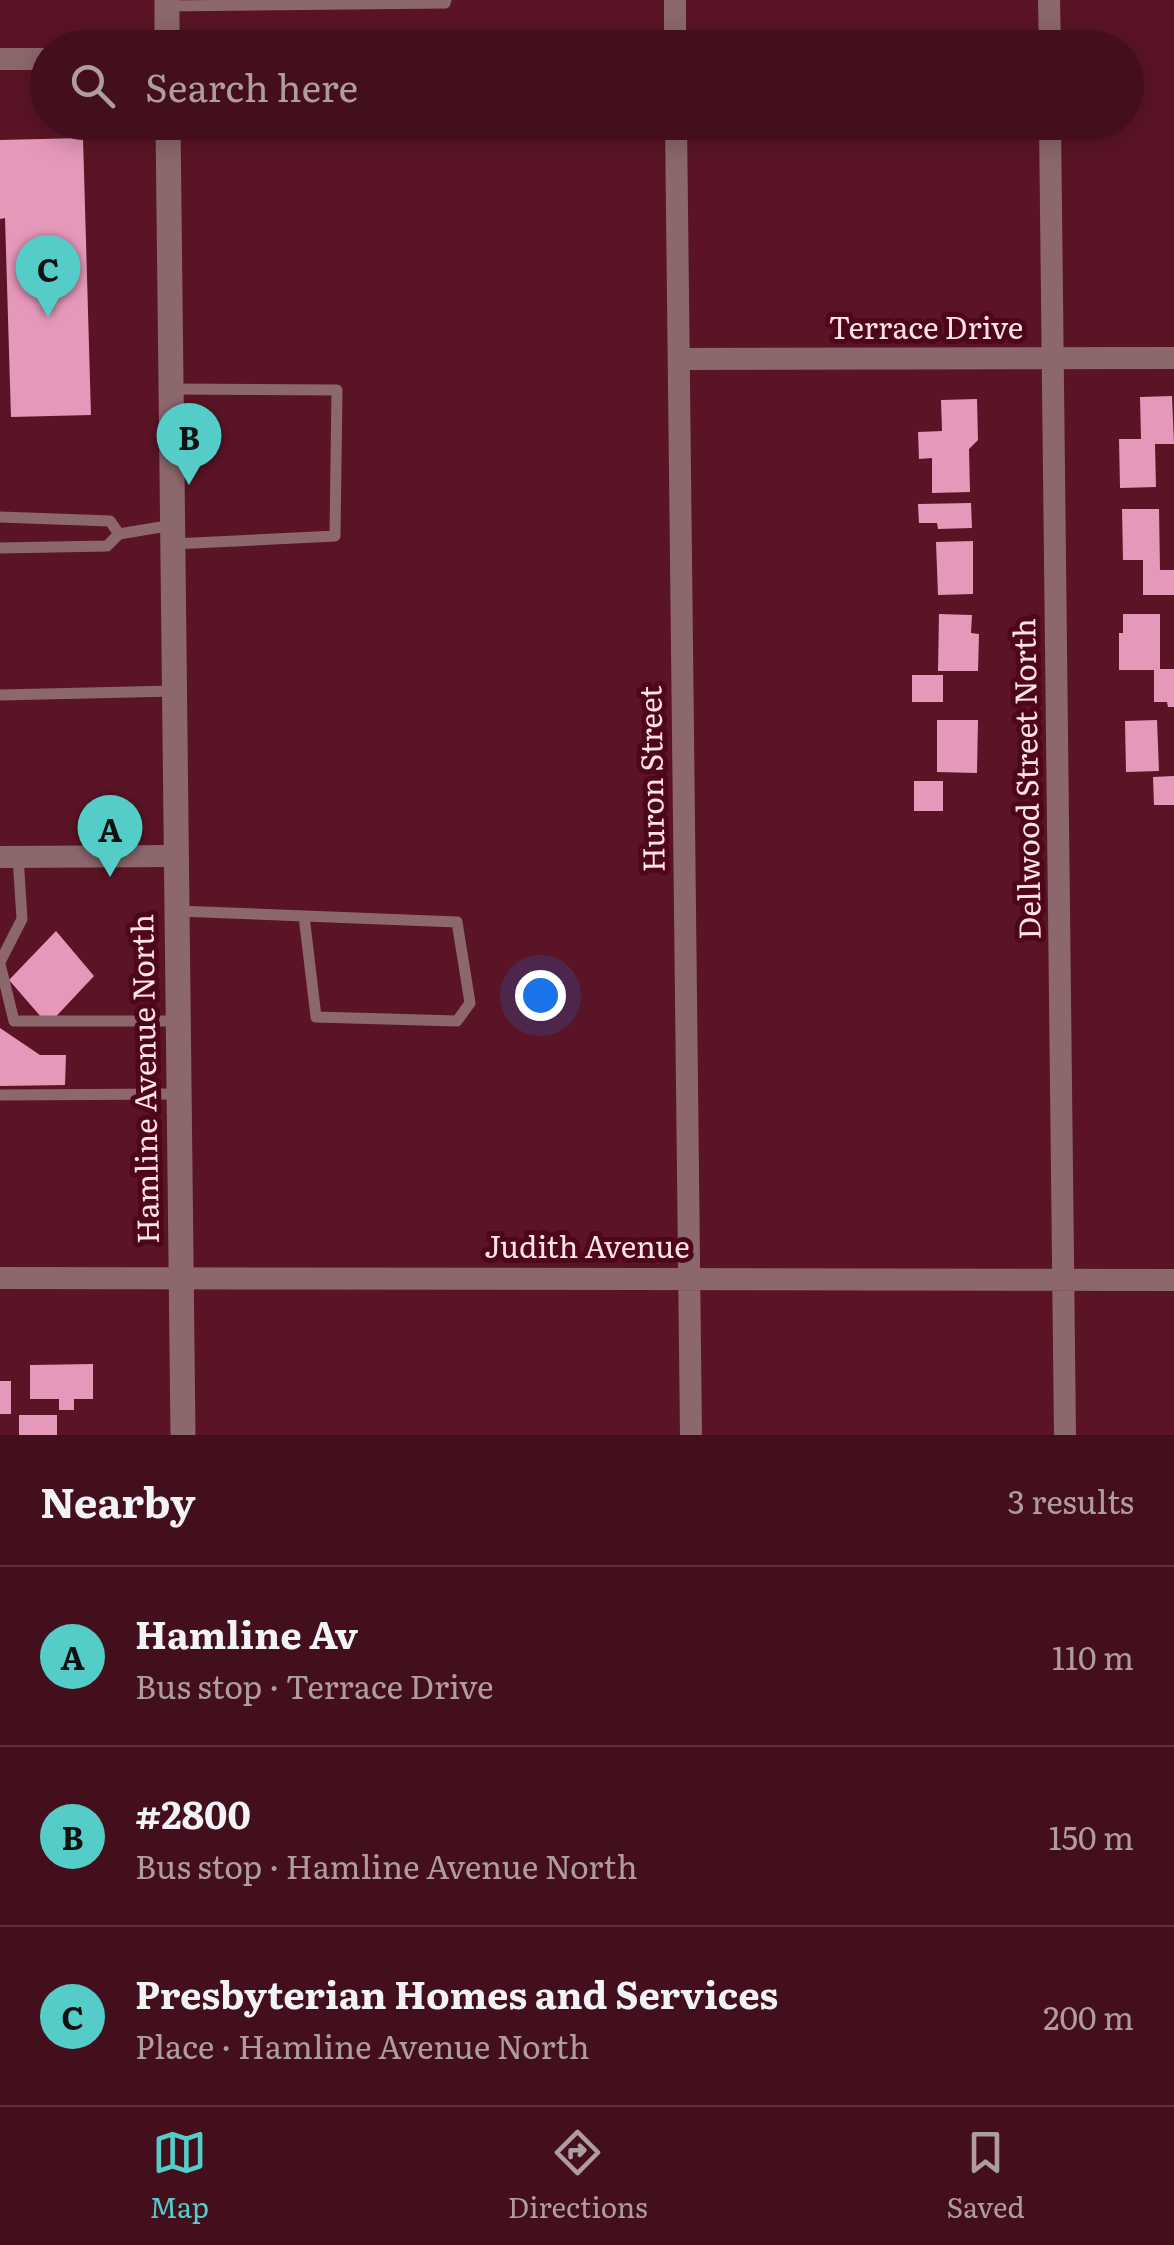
<!DOCTYPE html>
<html lang="en">
<head>
<meta charset="utf-8">
<style>
  :root { --surface:#440f1c; --page:#4e1d29; --text:#f1f3f6; --muted:#af9ca3; --line:#5c2f3b; --accent:#54cdc8 }
  body { margin:0; font-family:Literata,serif; background:var(--page); color:var(--text) }
  .you { position:absolute; left:540px; top:995px; width:35px; height:35px; margin:-25px; border:8px solid #fff; border-radius:50%; background:#1a73e8; box-shadow:0 0 0 15px #1a73e833 }
  .badge { display:grid; place-items:center; width:65px; height:65px; border-radius:50%; background:var(--accent); color:#111; font-size:32px; font-weight:700 }
  .pin { position:absolute; translate:-50% -82px; filter:drop-shadow(0 2px 5px #0008) }
  .pin::after { content:''; position:absolute; top:52px; width:35px; height:30px; background:inherit; clip-path:polygon(0 0,100% 0,50% 100%) }
  .list { margin:0; padding:0; list-style:none }
  h2 { display:flex; justify-content:space-between; align-items:center; height:130px; margin:0; padding:0 40px; font-size:42px }
  h2 small { font-size:32px; font-weight:400; color:var(--muted) }
  .list li { display:grid; grid-template-columns:65px 1fr auto; gap:30px; align-items:center; box-sizing:border-box; height:180px; padding:0 40px; border-top:2px solid var(--line) }
  .list b { display:block; font-size:38px; white-space:nowrap }
  .list p { margin:0; font-size:32px; white-space:nowrap; color:var(--muted) }
  .list em { font-size:32px; font-style:normal; color:var(--muted) }
  .icon { flex:none; width:55px; height:55px; fill:none; stroke:currentColor; stroke-width:2; stroke-linecap:round; stroke-linejoin:round }
  .map { position:relative; flex:none; width:1174px; height:1435px; overflow:hidden }
  .search { position:absolute; background:var(--surface); box-shadow:0 5px 25px #0003; left:30px; right:30px; top:30px; height:110px; display:flex; align-items:center; gap:25px; box-sizing:border-box; padding:0 35px; border-radius:55px; color:var(--muted); font-size:38px }
  .sheet { height:670px; background:var(--surface) }
  nav { display:flex; justify-content:space-around; align-items:center; box-sizing:border-box; height:140px; border-top:2px solid var(--line); background:var(--surface); font-size:28px; color:var(--muted) }
  nav a { display:grid; justify-items:center; gap:5px }
  nav .on { color:var(--accent) }
  .map>svg:first-child { display:block }
</style>
</head>
<body>
<div class="map">
<svg width="1174" height="1435" viewBox="0 0 1174 1435">
  <rect width="100%" height="100%" fill="#5b1425"/>
  <path fill="#e698bb" d="M83,138l8,277 -80,2 -6,-199 -5,1v-79z
    M1172,396l2,48h-19l1,43 -36,1 -1,-49h22l-1,-42z
    M977,399l1,41 -9,9 1,43 -38,1v-35l-13,1 -1,-27 24,-1 -1,-31z
    M971,503l1,25 -34,1 -1,-6h-18l-1,-19z
    M1122,509h37l1,61h14v25h-31v-35h-20z
    M973,541v53l-35,1 -2,-53z
    M939,614l33,1 -1,18 8,1 -1,37h-40z
    M1123,614h37v55h14v38h-6l-1,-5h-13v-32h-35v-37h4z
    M912,675h31v27h-31z
    M937,720h41l-1,53 -40,-1z
    M1157,720l2,51 -33,1 -1,-51z
    M1174,776v29h-20l-1,-28z
    M914,781h29v30h-29z
    M56,931l38,45 -46,49 -39,-45z
    M0,1028l40,27h26l-1,30 -65,1z
    M93,1364v35h-19v11h-15v-11h-29v-34z
    M0,1381h11v33h-11z
    M19,1415h38v20h-38z"/>
  <g fill="none" stroke-linecap="round" stroke-linejoin="round">
    <path stroke="#8c686c" stroke-width="11" d="M167,6l278,-3 1,-3
      M171,389l166,1 -2,146 -162,8
      M0,517l110,4 9,13
      M0,548l107,-2 12,-12 54,-9
      M0,695l175,-4
      M177,911l280,11 13,81 -13,18 -141,-4 -12,-101
      M0,962l22,-43 -4,-62
      M0,964l14,57h163
      M0,1095l178,-1"/>
    <path stroke="#8c686c" stroke-width="22" d="M675,0v48
      M1049,0l1,48
      M0,59h48
      M676,122l15,1313
      M1050,122l15,1313
      M679,359l495,-1
      M0,857l177,-1
      M0,1278l1174,2"/>
    <path stroke="#8c686c" stroke-width="25" d="M167,0v48
      M168,122l15,1313"/>
  </g>
  <g text-anchor="middle" stroke-width="10" stroke-linejoin="round" paint-order="stroke">
    <g font-size="30" fill="#ffe3e6" stroke="#4e061b">
      <text x="926" y="339">Terrace Drive</text>
      <text transform="translate(653 779) rotate(-91)" y="10">Huron Street</text>
      <text transform="translate(1028 779) rotate(-91)" y="10">Dellwood Street North</text>
      <text transform="translate(146 1079) rotate(-91)" y="10">Hamline Avenue North</text>
      <text x="587" y="1258">Judith Avenue</text>
    </g>
  </g>
</svg>
<div class="you"></div>
<div class="pin badge" style="left:110px;top:877px">A</div>
<div class="pin badge" style="left:189px;top:485px">B</div>
<div class="pin badge" style="left:48px;top:317px">C</div>
<div class="search"><svg class="icon" aria-label="search" viewBox="0 0 24 24"><circle cx="10" cy="10" r="6"/><path d="M15 15l6 6"/></svg>Search here</div>
</div>
<section class="sheet">
<h2>Nearby<small>3 results</small></h2>
<ul class="list">
<li><span class="badge">A</span><div><b>Hamline Av</b><p>Bus stop · Terrace Drive</p></div><em>110 m</em></li>
<li><span class="badge">B</span><div><b>#2800</b><p>Bus stop · Hamline Avenue North</p></div><em>150 m</em></li>
<li><span class="badge">C</span><div><b>Presbyterian Homes and Services</b><p>Place · Hamline Avenue North</p></div><em>200 m</em></li>
</ul>
</section>
<nav>
<a class="on"><svg class="icon" aria-label="map" viewBox="0 0 24 24"><path d="M3 6l6-2 6 2 6-2v14l-6 2-6-2-6 2zM9 4v14M15 6v14"/></svg>Map</a>
<a><svg class="icon" aria-label="directions" viewBox="0 0 24 24"><path d="M12 3l9 9-9 9-9-9zM9 14v-3h6M13 9l2 2-2 2"/></svg>Directions</a>
<a><svg class="icon" aria-label="saved" viewBox="0 0 24 24"><path d="M7 4h10v16l-5-4-5 4z"/></svg>Saved</a>
</nav>
</body>
</html>
